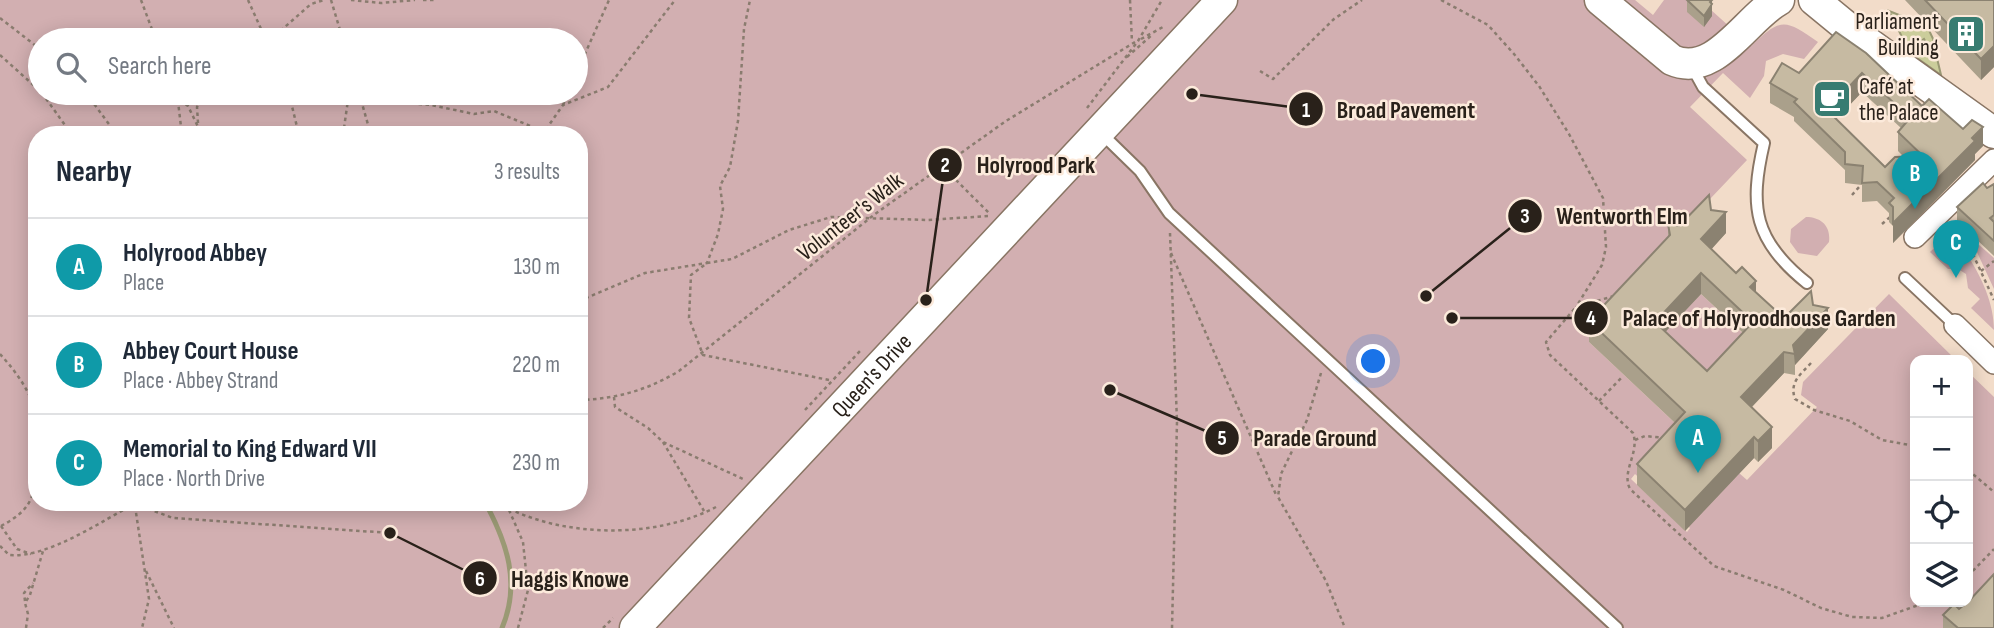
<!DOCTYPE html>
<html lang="en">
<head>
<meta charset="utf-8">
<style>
  :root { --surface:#fff; --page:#f2f2f3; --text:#1f2937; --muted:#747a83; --line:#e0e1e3; --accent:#b45309 }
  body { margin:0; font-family:"Sofia Sans Condensed",sans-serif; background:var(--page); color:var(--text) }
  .controls { position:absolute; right:21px; bottom:21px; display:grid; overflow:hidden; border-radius:14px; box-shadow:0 4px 18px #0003 }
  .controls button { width:63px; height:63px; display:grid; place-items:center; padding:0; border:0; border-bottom:2px solid var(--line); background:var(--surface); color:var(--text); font:35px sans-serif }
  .you { position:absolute; left:1374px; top:362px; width:24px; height:24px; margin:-18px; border:5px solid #fff; border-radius:50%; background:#1a73e8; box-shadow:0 0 0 10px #1a73e833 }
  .badge { display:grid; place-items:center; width:46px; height:46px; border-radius:50%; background:var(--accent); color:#fff; font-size:23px; font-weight:700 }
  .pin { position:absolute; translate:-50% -58px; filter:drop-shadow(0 2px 4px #0008) }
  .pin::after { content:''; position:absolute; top:37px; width:24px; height:21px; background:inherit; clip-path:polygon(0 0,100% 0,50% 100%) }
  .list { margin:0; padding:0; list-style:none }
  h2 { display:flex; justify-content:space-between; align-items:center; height:91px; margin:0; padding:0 28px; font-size:30px }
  h2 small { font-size:23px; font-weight:400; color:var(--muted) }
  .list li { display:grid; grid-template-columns:46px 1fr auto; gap:21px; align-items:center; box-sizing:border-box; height:98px; padding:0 28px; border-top:2px solid var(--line) }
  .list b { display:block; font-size:26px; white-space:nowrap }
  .list p { margin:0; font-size:23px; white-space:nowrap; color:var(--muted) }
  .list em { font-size:23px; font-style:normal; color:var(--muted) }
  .icon { flex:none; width:38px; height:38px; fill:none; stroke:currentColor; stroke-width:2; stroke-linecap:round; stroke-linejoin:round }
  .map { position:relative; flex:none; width:1994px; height:628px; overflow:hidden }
  .search { position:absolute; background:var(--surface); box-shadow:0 4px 18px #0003; left:28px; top:28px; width:560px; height:77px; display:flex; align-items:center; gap:18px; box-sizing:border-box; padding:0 24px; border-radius:38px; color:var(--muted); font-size:26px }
  .panel { position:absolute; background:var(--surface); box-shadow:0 4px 18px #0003; left:28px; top:126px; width:560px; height:385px; border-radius:28px }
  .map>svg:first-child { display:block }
</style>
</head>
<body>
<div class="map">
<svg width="1994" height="628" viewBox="0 0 1994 628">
  <rect width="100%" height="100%" fill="#f2dcc9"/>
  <path fill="#d2afb1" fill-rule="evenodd" d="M0,0h1635l18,15 11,-15h36l51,46c30,-29 34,-27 67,-4l-14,17 -21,-5 -17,7 -2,15 -14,22 -27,-25 -33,34 57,53 -55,58 -103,124 105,99 -44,47 -15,-14 -4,5 56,53 3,-4 -5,-5 54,-50 8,7 70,-73 -16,-12 2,-13 86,-88 67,66h-41v242h53v-230l26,25v195l-38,36h-1956zM40,40h536v53h-536zM37,135h542v367h-542z
    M1806,217c15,0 25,9 23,25l-12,14 -19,-3 -8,-11 1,-13z
    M1950,233c23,26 44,63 44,97l-23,-22 9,-9 -12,-11 -2,-14 -8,-5h-10l-18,-17z
    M1970,237l24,21v31z
    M1701,294l52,49 -48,52 -53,-50z"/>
  <path fill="#cbcd9b" stroke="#9a9974" stroke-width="2" d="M1889,11l38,15 8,17 -7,3 -4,-7 -7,5 7,10h12l5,21 -31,-22z"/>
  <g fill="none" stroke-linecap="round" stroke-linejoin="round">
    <path stroke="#9a9974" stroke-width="5" d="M485,502c22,41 36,81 17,126"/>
    <defs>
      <path id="lane" d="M1692,67l11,20 61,56c-15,64 -10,98 43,140
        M1100,132l40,39 29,42 448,415
        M1905,278l50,47"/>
      <path id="street" d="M1915,237l79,-77
        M1955,325l39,38"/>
      <g id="secondary">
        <path d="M1600,0l72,60c43,19 74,-42 107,-60"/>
        <path d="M1814,0l39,32 141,101"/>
        <path id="s1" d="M635,628l587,-628"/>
      </g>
    </defs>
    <use href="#lane" stroke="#897564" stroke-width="14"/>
    <use href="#street" stroke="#897564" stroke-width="24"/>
    <use href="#secondary" stroke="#897564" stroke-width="33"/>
    <path stroke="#8a7c6f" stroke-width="2.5" stroke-dasharray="3.5 3.5" stroke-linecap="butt" d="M141,0l15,40
      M248,0l18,40
      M331,0l12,40
      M351,0l30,3 34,-3
      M423,0h14
      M1130,0l2,42
      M1441,0l47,25 26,29 25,32 30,48 34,64 3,49 -4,18 -26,42
      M0,18l40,31
      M1141,39l22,-12
      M270,40l41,-36 13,-4
      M0,55l40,36
      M1127,57l26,-23
      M1260,71l13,8 61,-60 28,-19
      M576,74l33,-74
      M42,93l30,42
      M86,93l31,42
      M177,93l5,42
      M287,93l21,6 54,5 20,-3 49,4 43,9 20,-3 51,21
      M359,93l12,42
      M289,94l10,41
      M180,100l8,6 14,29
      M563,105l5,-12
      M1087,108l51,-67 24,-41
      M198,123l-1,-16 7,-14
      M343,135l6,-42
      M542,135l21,-30 45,-18 67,-87
      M951,175l39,39
      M1852,195l8,-9
      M1882,224l8,-7
      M1951,227l20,23 23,50
      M1170,233l7,189 -5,206
      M1171,253l106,244
      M1981,271l13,-10
      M1614,296l-38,11 -30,35 4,13 83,78c7,20 -12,38 -3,56l84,77 70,24 37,18 31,9 30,1 45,-16
      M579,301l66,-28 62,-10 11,-29 5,-25 -3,-23 10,-19 8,-46 6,-92 6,-29
      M0,354c17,19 32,39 37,64
      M1811,363c-10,11 -22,19 -16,36l19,11 36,11 32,19 33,6
      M1321,373l-14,47 -26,54 -3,23 48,84 19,47
      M829,380l-126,-25 -14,-37 2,-43 16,-12 25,-4 57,-29 42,-13 97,3 60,-4
      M614,397l1,10 33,21 15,14 80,37
      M579,400c37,-1 69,-10 100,-29l196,-157 131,-93 129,-79
      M1599,401l24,-25
      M805,410l55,-59
      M1635,440l10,-4 20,2
      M663,442l41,69
      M1968,470l26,22
      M497,502c60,36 157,38 219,5
      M135,504l38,14 217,15
      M135,506l14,93 -7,29
      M509,510l14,32 5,48 -10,38
      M1,526c38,-20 33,-36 36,-75
      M1,526l16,23 14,5
      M0,546l9,9c38,4 94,-35 129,-53
      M146,571l28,57
      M1968,576l26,-27
      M25,601l-1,-8 9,-10
      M26,628l2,-14 -3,-11 5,-8 13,-44
      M603,628l10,-10"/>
    <use href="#lane" stroke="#fff" stroke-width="10"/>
    <use href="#street" stroke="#fff" stroke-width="21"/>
    <use href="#secondary" stroke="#fff" stroke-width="30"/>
  </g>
  <path fill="#aaa08b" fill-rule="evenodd" d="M1712,0v16l-8,11 -17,-15v-11z
    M1905,0h89v67l-13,13z
    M1836,32l86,74 61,40 -8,8v6l-82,83v-17l-4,-4v-9l-12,-12 -15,1v-17l-17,-2v-13l-51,-49v-4l-24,-14v-20l29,-10zM1862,92l39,36 -3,4v19l5,5 -18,11 -49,-48z
    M1994,184v72l-37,-35v-14z
    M1668,224l58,9 -15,16 73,69 29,-13 15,24 -33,36v10l-11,-2 -32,34 20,41 -14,14 -4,-4 -69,73 -48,-46v-21l38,-41 -86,-81v-21l79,-83zM1701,294l42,39 -36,38 -42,-39z
    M1959,609l35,19h-51v-13z"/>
  <path fill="#8b8271" d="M1712,0v16l-8,11v-11l6,-14z
    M1994,46v21l-13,13v-21z
    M1862,73v19l-35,37v-19z
    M1983,127v19l-8,8v6l-82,83v-20z
    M1726,212v21l-25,28v-22z
    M1701,273v21l-46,49v-21z
    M1756,281v21l-6,-15z
    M1828,308v21l-33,36 -2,-20z
    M1784,352v21l-43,45v-21z
    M1772,427v21l-14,14v-21z
    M1754,437v21l-69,73v-21z"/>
  <path fill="#c6baa2" stroke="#8b8271" stroke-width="2" fill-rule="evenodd" d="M1687,0h25l-2,2 2,2 -8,12z
    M1925,0h69v46l-13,13z
    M1836,32l30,21 56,53 7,-7 34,30 9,-9 11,7 -11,11 3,3 -82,82v-16l-4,-4 5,-5 -17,-16 -15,1 1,-17 -18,-2v-12l-51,-50 3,-3 -27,-16 12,-20 17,10zM1862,73l48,45 -12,14 25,24 -28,1 -10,10 -58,-57z
    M1983,183l4,5 7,-4v31l-4,3 4,4v19l-37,-34z
    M1709,195l2,15 15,2 -25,27 35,34 6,-6 14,14 -6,6 34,31 27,-27 2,14 15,3 -35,37 2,9 -11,-2 -43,45 31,30 -14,14 -4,-4 -69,73 -48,-46 48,-52 -96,-91 81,-86 -2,-11 11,2zM1701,273l52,49 -46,49 -52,-49z
    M1994,574v54h-36l-15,-13 11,-11 5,5 9,-7z"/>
  <defs>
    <symbol id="building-square" viewBox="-11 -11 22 22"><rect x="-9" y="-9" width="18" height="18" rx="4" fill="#387c71" stroke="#fceadb"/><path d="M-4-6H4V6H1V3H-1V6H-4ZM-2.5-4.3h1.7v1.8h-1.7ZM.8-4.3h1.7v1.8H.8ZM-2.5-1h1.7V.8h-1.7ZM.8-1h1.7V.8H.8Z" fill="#fff"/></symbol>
    <symbol id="cafe-square" viewBox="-11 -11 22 22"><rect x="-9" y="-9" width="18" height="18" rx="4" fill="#387c71" stroke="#fceadb"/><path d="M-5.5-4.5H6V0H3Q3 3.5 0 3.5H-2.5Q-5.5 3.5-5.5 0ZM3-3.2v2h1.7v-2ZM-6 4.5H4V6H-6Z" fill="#fff"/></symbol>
  </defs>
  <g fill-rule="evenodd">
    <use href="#building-square" x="1944" y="12" width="44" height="44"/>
    <use href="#cafe-square" x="1810" y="77" width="44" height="44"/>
  </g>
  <g text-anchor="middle" stroke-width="5" stroke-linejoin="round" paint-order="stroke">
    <g font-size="23" fill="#29211a" stroke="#fceadb" text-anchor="end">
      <text x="1939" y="29">Parliament<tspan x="1939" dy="26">Building</tspan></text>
      <text x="1859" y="94" text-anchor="start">Café at<tspan x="1859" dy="26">the Palace</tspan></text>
    </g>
    <g font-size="23" fill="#29211a" stroke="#fceadb">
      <text transform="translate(850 216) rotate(-38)" y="8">Volunteer's Walk</text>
      <text dy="8" stroke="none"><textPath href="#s1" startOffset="346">Queen's Drive</textPath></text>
    </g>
  </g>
  <path fill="none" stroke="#29211a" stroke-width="2.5" d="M1192 94L1306 109M926 300L945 165M1426 296L1525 216M1452 318L1591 318M1110 390L1222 438M390 533L480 578"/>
  <g fill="#29211a" stroke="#fceadb" stroke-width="2.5">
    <circle cx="1192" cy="94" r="7"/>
    <circle cx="926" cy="300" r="7"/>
    <circle cx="1426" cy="296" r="7"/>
    <circle cx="1452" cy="318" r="7"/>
    <circle cx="1110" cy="390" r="7"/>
    <circle cx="390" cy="533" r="7"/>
    <circle cx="1306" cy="109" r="18"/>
    <circle cx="945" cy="165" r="18"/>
    <circle cx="1525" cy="216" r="18"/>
    <circle cx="1591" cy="318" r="18"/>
    <circle cx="1222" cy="438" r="18"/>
    <circle cx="480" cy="578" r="18"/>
  </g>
  <g font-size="21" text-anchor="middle" font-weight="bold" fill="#fff">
    <text x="1306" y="117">1</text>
    <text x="945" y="172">2</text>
    <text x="1525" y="223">3</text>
    <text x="1591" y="325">4</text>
    <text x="1222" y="445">5</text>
    <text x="480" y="586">6</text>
  </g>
  <g font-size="24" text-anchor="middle" font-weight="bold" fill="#29211a" stroke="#fceadb" stroke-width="5" stroke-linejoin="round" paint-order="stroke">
    <text x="1406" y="118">Broad Pavement</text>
    <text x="1036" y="173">Holyrood Park</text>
    <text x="1622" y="224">Wentworth Elm</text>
    <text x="1759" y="326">Palace of Holyroodhouse Garden</text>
    <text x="1315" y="446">Parade Ground</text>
    <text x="570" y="587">Haggis Knowe</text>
  </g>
</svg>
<div class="controls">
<button>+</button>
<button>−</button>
<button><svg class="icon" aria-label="locate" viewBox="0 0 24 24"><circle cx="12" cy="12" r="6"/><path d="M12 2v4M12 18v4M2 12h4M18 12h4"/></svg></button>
<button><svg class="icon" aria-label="layers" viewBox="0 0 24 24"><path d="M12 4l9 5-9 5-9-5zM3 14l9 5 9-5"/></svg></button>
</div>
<div class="you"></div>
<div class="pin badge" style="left:1698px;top:473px;background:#0f9aa8">A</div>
<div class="pin badge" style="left:1915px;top:209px;background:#0f9aa8">B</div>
<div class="pin badge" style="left:1956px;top:278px;background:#0f9aa8">C</div>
<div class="search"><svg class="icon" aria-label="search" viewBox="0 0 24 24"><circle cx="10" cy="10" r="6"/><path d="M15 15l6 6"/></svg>Search here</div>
<section class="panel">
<h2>Nearby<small>3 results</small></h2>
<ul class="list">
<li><span class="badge" style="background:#0f9aa8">A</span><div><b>Holyrood Abbey</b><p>Place</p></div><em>130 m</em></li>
<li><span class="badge" style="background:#0f9aa8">B</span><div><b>Abbey Court House</b><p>Place · Abbey Strand</p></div><em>220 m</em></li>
<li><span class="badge" style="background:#0f9aa8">C</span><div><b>Memorial to King Edward VII</b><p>Place · North Drive</p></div><em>230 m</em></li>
</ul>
</section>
</div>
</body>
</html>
